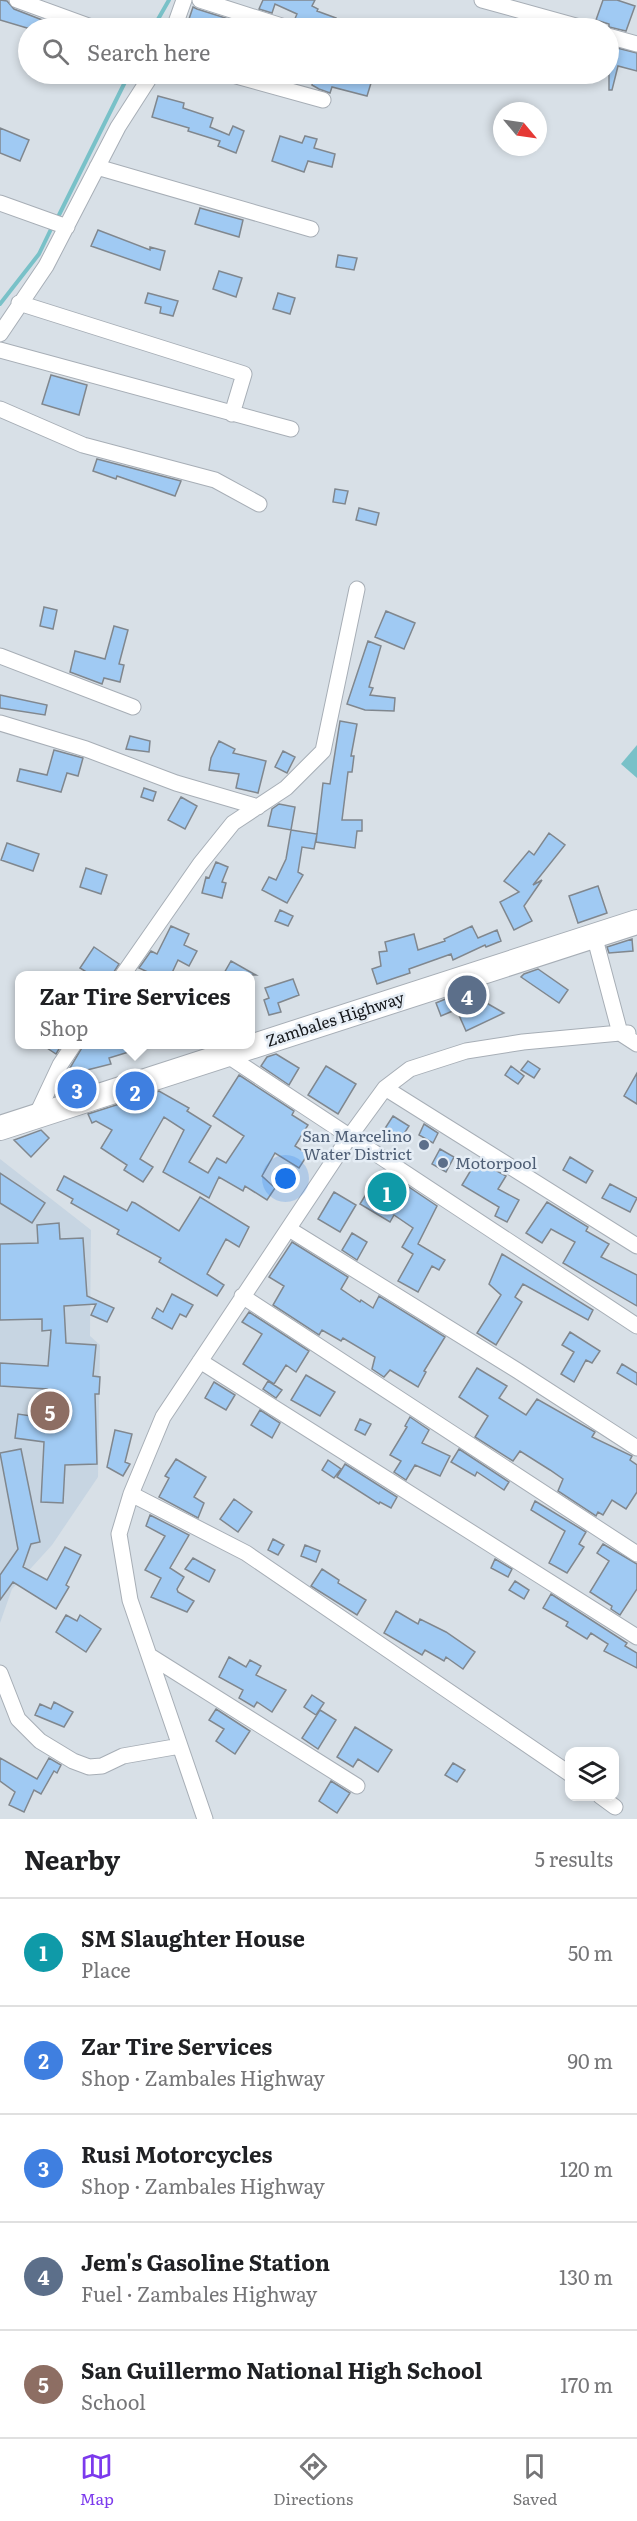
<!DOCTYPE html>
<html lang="en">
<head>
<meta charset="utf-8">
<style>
  :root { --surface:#fff; --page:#f2f2f2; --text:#202124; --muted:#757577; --line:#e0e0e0; --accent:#7c3aed }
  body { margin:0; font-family:Literata,serif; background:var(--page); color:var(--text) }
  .controls { position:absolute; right:18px; bottom:18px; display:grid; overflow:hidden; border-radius:12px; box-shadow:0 3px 9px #0003 }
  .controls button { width:54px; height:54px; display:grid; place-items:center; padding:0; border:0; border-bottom:2px solid var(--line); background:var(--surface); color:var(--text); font:30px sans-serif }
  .compass { position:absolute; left:493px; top:102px; width:54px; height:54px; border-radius:50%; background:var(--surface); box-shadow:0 3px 9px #0003; rotate:119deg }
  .you { position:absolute; left:286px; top:1179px; width:21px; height:21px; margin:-15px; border:4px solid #fff; border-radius:50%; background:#1a73e8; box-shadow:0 0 0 9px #1a73e833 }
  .badge { display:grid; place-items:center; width:39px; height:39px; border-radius:50%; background:var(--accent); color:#fff; font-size:20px; font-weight:700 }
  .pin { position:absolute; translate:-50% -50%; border:3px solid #fff; box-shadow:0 2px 6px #0006 }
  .popup { position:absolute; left:15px; top:971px; width:240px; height:78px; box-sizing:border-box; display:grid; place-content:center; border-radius:12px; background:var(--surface); filter:drop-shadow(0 2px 4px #0005); font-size:20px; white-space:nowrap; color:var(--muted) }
  .popup b { font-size:22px; color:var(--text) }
  .popup::after { content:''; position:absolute; left:50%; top:100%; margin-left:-12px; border:12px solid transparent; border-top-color:var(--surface) }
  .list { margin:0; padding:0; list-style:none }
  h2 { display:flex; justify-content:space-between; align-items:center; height:78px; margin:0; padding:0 24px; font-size:26px }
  h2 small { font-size:20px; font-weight:400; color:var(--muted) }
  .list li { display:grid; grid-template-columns:39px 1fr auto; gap:18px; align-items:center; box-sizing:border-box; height:108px; padding:0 24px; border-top:2px solid var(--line) }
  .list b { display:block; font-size:22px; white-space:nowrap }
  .list p { margin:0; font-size:20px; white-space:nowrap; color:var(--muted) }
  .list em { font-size:20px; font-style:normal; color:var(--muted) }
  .icon { flex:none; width:33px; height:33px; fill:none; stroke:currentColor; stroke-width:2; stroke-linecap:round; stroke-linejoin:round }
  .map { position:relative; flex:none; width:637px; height:1819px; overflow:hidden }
  .search { position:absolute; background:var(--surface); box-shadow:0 3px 9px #0003; left:18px; right:18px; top:18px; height:66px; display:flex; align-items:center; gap:15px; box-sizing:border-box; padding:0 21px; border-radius:33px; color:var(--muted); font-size:22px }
  .sheet { height:618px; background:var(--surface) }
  nav { display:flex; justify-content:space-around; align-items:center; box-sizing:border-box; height:84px; border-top:2px solid var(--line); background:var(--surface); font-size:16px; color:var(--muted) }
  nav a { display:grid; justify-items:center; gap:3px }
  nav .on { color:var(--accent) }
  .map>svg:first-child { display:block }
</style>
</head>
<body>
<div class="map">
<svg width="637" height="1819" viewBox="0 0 637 1819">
  <rect width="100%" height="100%" fill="#d8e0e7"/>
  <path fill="#c7d5e2" d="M0,1159l91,71 -1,106 10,9 -2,132 -46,68 -40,44 -12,34z"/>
  <path fill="#79c1c8" d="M637,745v33l-16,-14z"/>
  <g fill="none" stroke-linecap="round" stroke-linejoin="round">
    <path stroke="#79c1c8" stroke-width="4" d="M153,28l16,-28
      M57,219l72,-145
      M0,304l39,-50 14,-29"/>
  </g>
  <path fill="#a0caf3" stroke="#80878e" stroke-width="1.5" d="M0,0l7,1 7,8 49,19h-36l-27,-8z
    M263,0h52l-3,6 6,3 -1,2 19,7 -4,10h-28l-10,-7 3,-7 -22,-10 -3,9 -13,-4z
    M603,0h14l18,6 -9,25 -17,-4v-3l-13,-4z
    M193,7l4,2 60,19h-71z
    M609,46l28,7v18l-19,-5 -6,24h-3z
    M314,74l57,9 -4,13 -35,-9 -2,6 -11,-4 -7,-4z
    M158,96l26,7 -1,5 30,10 -3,9 19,8 4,-9 11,5 -8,22 -18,-7 2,-5 -32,-10 1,-3 -37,-11z
    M0,128l29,12 -9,21 -20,-8z
    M280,136l22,7 3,-7 12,3 -3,9 21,6 -3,13 -24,-6 -4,11 -32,-11z
    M200,208l43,12 -4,17 -44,-13z
    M98,230l52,20v-3l15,4 -5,19 -69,-24z
    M338,255l19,3 -3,12 -18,-3z
    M219,271l23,7 -6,19 -23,-8z
    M148,293l30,8 -5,15 -13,-3 1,-6 -16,-4z
    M278,293l17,5 -5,16 -17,-5z
    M51,375l36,10 -8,30 -37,-11z
    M97,459l84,22 -6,15 -58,-20 -1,3 -23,-8z
    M335,489l13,2 -3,13 -12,-2z
    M359,508l20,5 -3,12 -20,-5z
    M44,607l13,3 -4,19 -13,-3z
    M386,611l29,12 -11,26 -29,-12z
    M114,626l14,4 -9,34 5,1 -4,17 -16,-4 -2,6 -32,-12 5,-21 30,8z
    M368,641l13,5 -12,41 4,1 -3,7 25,3 -1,13 -29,-1 -18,-6z
    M0,695l47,10 -2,10 -45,-7z
    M340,721l17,3 -6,32h3l-2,16h-4l-6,48h20v11h-5l-2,17 -39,-6 7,-59 7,1z
    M130,736l20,5 -1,11 -23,-3z
    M219,741l16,8 -2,4 33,8 -8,32 -22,-5 3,-14 -30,-4 2,-12z
    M54,750l29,8 -5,18 -11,-3 -6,19 -44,-11 3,-12 27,6z
    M283,751l12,6 -8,16 -12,-6z
    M144,788l12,4 -3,9 -12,-4z
    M181,797l16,9 -12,23 -17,-9z
    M279,804l16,3 -4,23 -23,-4 4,-17z
    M291,830l26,4 -3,15 -12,-2 -4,25 5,3 -16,28 -25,-13 7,-13 7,3 10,-21z
    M549,833l16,12 -32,40 9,-5 -18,26 8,15 -18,9 -14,-28 19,-10 -15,-11 25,-30 5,4z
    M7,843l32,11 -6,17 -32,-11z
    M216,862l12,5 -6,15 4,1 -4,15 -20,-5 4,-16 3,1z
    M86,868l21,7 -6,19 -21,-7z
    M598,886l9,27 -29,10 -9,-27z
    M280,910l13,6 -5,10 -13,-5z
    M171,926l18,8 -5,11 13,6 -8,15 -11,-6 -7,15h-17l-15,-7 12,-17 6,3z
    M472,926l6,12 19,-8 4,11 -15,6 -1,-2 -32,15 -2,-6 -42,15 1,4 -33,11 -5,-15 9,-3 -2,-14 8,-1 -2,-9 29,-8 4,16 27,-9 -1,-2z
    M632,939l1,12 -24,2 -2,-6z
    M94,947l25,17 -7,11h-21l-11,-7z
    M231,961l25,14h-33z
    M538,969l30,21 -9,13 -38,-26 3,-3z
    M293,979l6,16 -21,8 3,9 -12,3 -5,-15 5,-2 -4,-10z
    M450,997l5,13 -14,6 -5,-13z
    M483,1001l21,12 -38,18 -8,-18z
    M41,1044h21l-6,10z
    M84,1044h60l1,3 -36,11 2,6 -40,10 -1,-6z
    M276,1054l23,14 -10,17 -28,-19 6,-9z
    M528,1061l12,8 -6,9 -13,-8z
    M326,1066l30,18 -18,30 -30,-19z
    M511,1066l13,10 -6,8 -13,-9z
    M637,1073v31l-13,-8z
    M239,1075l55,36 -2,4 16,10 -13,21 13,8 -9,14 -24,-15 -13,23 13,12 -8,12 -22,-14 -2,5 -24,-14 -10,21 -46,-26 21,-42 -20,-13 -24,42 13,8 -10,15 -19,-12 3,-5 -26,-17 11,-18 -16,-9 -4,2 -4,-9 47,-15 4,2 3,-4 17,-6 30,17 -2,3 24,15 -22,36 19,11 9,-15 9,5 18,-27 -31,-20z
    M393,1116l16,10 -11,17 -16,-10z
    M424,1124l14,9 -5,10 -14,-8z
    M41,1130l8,8 -18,19 -17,-17z
    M440,1149l14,8 -8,15 -14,-8z
    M570,1157l23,14 -7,12 -23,-13z
    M477,1160l29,16 -8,13 21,11 -12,22 -12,-6 4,-9 -37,-22z
    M0,1173l45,30 -13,20 -32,-20z
    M379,1173l7,4 2,-4 49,33 -19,38 27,16 -6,10 -7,-4 -14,26 -20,-11 15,-27 -11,-7 11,-19 -19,-13 -4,7 -30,-18z
    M64,1176l63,35 5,-9 3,1 44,28 21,-34 49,30 -10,20 -13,-8 -19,35 17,11 -7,11 -58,-34 2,-4 -44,-24 2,-4 -48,-27 2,-4 -16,-9z
    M610,1184l27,14 -7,14 -28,-14z
    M334,1192l22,13 -16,27 -22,-13z
    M547,1202l41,25 -2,4 23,13 -8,13 36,18v31l-74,-43 12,-21 -24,-13 -9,14 -16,-10z
    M59,1223l1,16 23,-1 4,58 27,12 -7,14 -16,-7 5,-11 -32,2 2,37 30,2 -3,31 7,1 -1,17h-4l2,70 -32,1 -2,38 -22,-1 3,-60 -29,-4 3,-24 27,4 2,-29 -47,-3v-23l48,3 3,-36 -9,1v-12l-42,1v-76l38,-1 -1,-18z
    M352,1233l15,9 -10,18 -15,-10z
    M292,1242l56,35 -7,12 19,13 1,-2 12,8 6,-12 66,41 -21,34 2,1 -8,15 -28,-17 -6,7 -12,-8 3,-12 -32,-19 -2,3 -19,-11 -3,5 -46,-30 11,-19 -15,-9z
    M502,1254l91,56 -5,10 -65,-36 -8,13 7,5 -26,43 -19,-12 24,-38 -12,-11z
    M172,1294l21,11 -7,12 -6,-3 -8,15 -20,-11 5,-10 6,4z
    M249,1312l60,39 -13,21 -10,-7 -12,19 -31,-20 19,-30 -20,-12z
    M570,1332l30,19 -8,12 -6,-3 -12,22 -13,-8 13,-22 -12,-7z
    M622,1364l15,9v12l-20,-12z
    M477,1368l30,18 -8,12 27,17 11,-16 58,33 -3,5 40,19 -2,4 7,5v27l-11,17 -14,-9 -9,15 -5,-3 -2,4 -38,-25 5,-12 -13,-9 -30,-19 -7,10 -38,-24 13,-21 -29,-19z
    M306,1375l29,17 -15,24 -29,-16z
    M268,1381l14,9 -6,8 -13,-9z
    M214,1382l21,13 -9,15 -21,-12z
    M260,1410l20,13 -8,15 -21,-13z
    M410,1417l19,13 -7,13 28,13 -10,20 -25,-11 -9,15 -12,-8 7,-11 -11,-6 17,-28 -2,-1z
    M360,1419l11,5 -6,11 -10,-5z
    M115,1430l17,4 -7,28 5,2 -7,12 -16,-9z
    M21,1449l19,93 -9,2 -8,23 24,13 18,-33 16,8 -15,30 3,2 -13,22 -43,-27 -13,18v-25l18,-26 -18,-96z
    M459,1449l50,33 -5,8 -27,-18 -2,4 -24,-14z
    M176,1459l30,18 -12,20 10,6 -6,15 -39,-21 10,-19 -4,-2z
    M328,1460l13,9 -7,9 -12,-8z
    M345,1464l52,33 -6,11 -11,-6 -1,2 -42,-27z
    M234,1499l18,13 -14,20 -18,-13z
    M535,1501l51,31 -7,12 5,3 -17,26 -18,-10 16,-32 -34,-21z
    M150,1515l39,20 -19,33 14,9 -7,12 1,3 16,9 -7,11 -36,-15 10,-19 -16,-8 20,-34 -19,-10z
    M273,1539l11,6 -6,10 -10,-5z
    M603,1544l34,20v25l-17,26 -9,-6 1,-3 -22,-14 19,-31 -12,-8z
    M305,1545l15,6 -4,11 -15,-6z
    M193,1558l22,12 -6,12 -24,-13z
    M495,1559l17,10 -4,8 -17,-9z
    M322,1569l17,11 -1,3 28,17 -9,15 -46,-29z
    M515,1581l14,9 -5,9 -15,-9z
    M551,1594l76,49 -2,3 12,7v15l-33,-17 4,-7 -17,-11 -4,6 -21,-13 2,-4 -25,-14z
    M396,1611l22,13 2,-5 26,13 29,20 -12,17 -17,-12 -2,4 -19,-11 -3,5 -38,-22z
    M66,1615l11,6 3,-6 21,14 -15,23 -30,-20z
    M229,1657l17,10 4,-7 11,6 -5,9 30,15 -14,22 -15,-10 -3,5 -15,-9 4,-8 -24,-13z
    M312,1695l12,8 -8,12 -12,-8z
    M54,1702l19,10 -9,15 -29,-12 5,-11 11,5z
    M216,1709l34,22 -15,23 -19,-13 8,-12 -15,-9z
    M320,1710l16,10 -18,29 -16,-11z
    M355,1727l37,23 -14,22 -20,-13 -5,8 -16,-10z
    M0,1758l37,21 12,-21 12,7 -4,8 -3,-2 -13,23 -7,-4 -10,22 -15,-7 6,-13 -15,-11z
    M453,1763l12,7 -8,12 -12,-7z
    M331,1781l19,12 -13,20 -18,-12z"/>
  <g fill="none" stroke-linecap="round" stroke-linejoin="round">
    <defs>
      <path id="minor" d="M17,0l77,28
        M200,0l88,28
        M482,0l101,28
        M174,28l10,-28
        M608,36l29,8
        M229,74l94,26
        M97,167l214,62
        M0,203l67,24
        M19,303l225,71 -12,40
        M0,334l46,-68 72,-139 34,-53
        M0,350l291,79
        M0,409l83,36 132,35 44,24
        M0,656l133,51
        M0,723l86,26 90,34 82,24
        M594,935l26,98h8
        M122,976l78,-112 33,-41 53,-35 37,-37 34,-162
        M225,1054l412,272
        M385,1088l252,158
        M36,1116l24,-51 14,-21
        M289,1229l229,142 119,77
        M242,1296l395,258
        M200,1361l437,276
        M131,1494l115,59 324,221
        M150,1656l207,130
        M0,1673l18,46 22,22 33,20 16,6 13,-1 21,-10 57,-10
        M600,1796l15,11
        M205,1819l-75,-219 -11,-66 12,-40 32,-77 187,-281 35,-48 25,-19 56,-18 57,-9 97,-9 17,11"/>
      <path id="primary" d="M0,1128l637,-206"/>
    </defs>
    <use href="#minor" stroke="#a7aeb6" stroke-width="17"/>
    <use href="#primary" stroke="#a7aeb6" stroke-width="26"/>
    <use href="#minor" stroke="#fff" stroke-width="15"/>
    <use href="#primary" stroke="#fff" stroke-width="24"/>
  </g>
  <g fill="#5c6f8a" stroke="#e5edf5" stroke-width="2">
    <circle cx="424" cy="1145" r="6"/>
    <circle cx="443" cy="1163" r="6"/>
  </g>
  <g text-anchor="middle" stroke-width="5" stroke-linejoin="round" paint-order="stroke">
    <g font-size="16" fill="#141619" stroke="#e5edf5">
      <text transform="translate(335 1019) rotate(-18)" y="6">Zambales Highway</text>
    </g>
    <g font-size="16" fill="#4e5e75" stroke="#e5edf5" text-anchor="end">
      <text x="412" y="1142">San Marcelino<tspan x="412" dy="18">Water District</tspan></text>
      <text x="455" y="1169" text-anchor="start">Motorpool</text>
    </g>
  </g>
</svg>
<div class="controls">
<button><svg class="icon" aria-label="layers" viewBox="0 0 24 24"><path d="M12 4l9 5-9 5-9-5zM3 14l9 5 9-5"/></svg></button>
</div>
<svg class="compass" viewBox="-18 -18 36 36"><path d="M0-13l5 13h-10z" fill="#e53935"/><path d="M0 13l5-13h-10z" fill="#757577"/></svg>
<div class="you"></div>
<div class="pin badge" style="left:387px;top:1192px;background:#0f9aa8">1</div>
<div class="pin badge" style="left:135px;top:1091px;background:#3f7fe0">2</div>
<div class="popup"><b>Zar Tire Services</b>Shop</div>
<div class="pin badge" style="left:77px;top:1089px;background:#3f7fe0">3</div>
<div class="pin badge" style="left:467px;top:995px;background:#5c6f8a">4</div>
<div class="pin badge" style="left:50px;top:1411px;background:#8d6e63">5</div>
<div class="search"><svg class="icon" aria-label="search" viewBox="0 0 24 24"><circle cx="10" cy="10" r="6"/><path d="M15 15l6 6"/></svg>Search here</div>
</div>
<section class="sheet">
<h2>Nearby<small>5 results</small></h2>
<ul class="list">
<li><span class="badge" style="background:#0f9aa8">1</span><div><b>SM Slaughter House</b><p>Place</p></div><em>50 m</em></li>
<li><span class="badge" style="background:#3f7fe0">2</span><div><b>Zar Tire Services</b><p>Shop · Zambales Highway</p></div><em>90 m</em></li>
<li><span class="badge" style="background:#3f7fe0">3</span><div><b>Rusi Motorcycles</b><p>Shop · Zambales Highway</p></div><em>120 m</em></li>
<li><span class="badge" style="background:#5c6f8a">4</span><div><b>Jem's Gasoline Station</b><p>Fuel · Zambales Highway</p></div><em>130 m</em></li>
<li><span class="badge" style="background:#8d6e63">5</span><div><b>San Guillermo National High School</b><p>School</p></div><em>170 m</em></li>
</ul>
</section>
<nav>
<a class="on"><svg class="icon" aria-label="map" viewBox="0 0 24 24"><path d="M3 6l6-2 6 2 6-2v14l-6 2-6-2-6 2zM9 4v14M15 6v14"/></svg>Map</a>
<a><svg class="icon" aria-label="directions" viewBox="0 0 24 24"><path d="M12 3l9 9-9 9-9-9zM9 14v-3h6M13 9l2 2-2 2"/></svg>Directions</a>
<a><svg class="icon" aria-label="saved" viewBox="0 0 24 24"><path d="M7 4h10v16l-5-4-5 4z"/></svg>Saved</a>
</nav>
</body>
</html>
